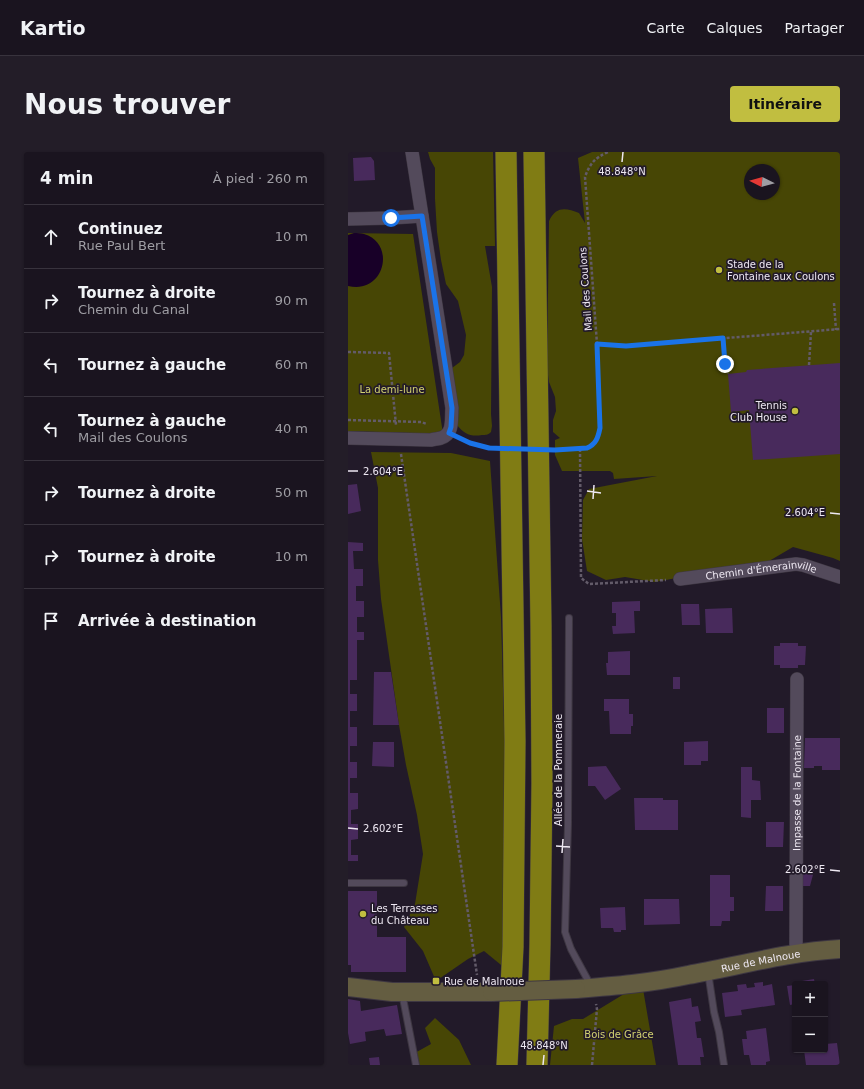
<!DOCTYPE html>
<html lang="fr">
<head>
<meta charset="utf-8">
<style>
  :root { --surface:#1a141f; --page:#231d28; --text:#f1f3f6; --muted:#9f9ea4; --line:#38333d; --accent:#c1be40 }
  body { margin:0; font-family:"DejaVu Sans",sans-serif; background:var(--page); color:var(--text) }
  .controls { position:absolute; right:12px; bottom:12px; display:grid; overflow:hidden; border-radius:4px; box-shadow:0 1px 3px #0004 }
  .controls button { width:36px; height:36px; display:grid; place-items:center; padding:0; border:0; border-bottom:1px solid var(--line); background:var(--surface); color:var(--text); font:20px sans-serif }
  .compass { position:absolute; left:396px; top:12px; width:36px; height:36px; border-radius:50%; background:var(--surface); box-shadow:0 1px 3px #0004; rotate:275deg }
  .stop { position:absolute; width:12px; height:12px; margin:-9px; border:3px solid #1a73e8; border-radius:50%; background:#fff }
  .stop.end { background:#1a73e8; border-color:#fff; box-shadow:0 1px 4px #0008 }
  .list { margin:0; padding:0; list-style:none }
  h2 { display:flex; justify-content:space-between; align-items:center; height:52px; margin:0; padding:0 16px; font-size:17px }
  h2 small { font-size:13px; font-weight:400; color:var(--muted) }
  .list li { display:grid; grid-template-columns:26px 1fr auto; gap:12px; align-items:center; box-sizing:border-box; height:64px; padding:0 16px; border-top:1px solid var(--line) }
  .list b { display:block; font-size:15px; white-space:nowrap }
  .list p { margin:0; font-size:13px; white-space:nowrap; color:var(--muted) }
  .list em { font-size:13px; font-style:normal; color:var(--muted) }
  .icon { flex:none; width:22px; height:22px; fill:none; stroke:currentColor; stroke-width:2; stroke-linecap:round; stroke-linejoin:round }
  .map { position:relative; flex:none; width:492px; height:913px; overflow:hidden; border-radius:4px }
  header { display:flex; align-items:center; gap:24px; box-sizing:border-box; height:56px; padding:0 20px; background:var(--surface); border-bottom:1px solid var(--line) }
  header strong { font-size:19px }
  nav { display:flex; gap:22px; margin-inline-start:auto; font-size:14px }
  .intro { display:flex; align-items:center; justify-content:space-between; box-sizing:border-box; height:96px; padding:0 24px }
  h1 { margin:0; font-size:28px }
  .button { padding:10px 18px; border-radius:4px; background:var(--accent); color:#111; font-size:14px; font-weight:700 }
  main { display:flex; gap:24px; padding:0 24px }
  aside { flex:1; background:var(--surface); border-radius:4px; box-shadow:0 1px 3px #0004 }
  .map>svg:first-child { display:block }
</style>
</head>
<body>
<header>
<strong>Kartio</strong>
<nav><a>Carte</a><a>Calques</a><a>Partager</a></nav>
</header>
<div class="intro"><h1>Nous trouver</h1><a class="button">Itinéraire</a></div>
<main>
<aside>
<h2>4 min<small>À pied · 260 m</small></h2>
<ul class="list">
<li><svg class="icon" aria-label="ahead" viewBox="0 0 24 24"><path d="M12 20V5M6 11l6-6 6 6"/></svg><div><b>Continuez</b><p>Rue Paul Bert</p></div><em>10 m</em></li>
<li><svg class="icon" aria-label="right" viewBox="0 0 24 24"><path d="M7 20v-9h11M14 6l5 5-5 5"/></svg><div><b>Tournez à droite</b><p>Chemin du Canal</p></div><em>90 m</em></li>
<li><svg class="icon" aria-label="left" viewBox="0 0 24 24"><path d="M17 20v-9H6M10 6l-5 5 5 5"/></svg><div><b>Tournez à gauche</b></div><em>60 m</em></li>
<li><svg class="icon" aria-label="left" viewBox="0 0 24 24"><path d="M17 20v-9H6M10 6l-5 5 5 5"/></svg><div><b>Tournez à gauche</b><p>Mail des Coulons</p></div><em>40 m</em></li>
<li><svg class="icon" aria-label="right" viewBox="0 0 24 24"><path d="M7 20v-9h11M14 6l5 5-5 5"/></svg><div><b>Tournez à droite</b></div><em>50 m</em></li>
<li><svg class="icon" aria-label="right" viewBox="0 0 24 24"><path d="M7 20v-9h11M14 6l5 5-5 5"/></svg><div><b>Tournez à droite</b></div><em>10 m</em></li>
<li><svg class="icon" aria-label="arrive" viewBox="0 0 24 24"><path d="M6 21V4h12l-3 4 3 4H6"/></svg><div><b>Arrivée à destination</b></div></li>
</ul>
</aside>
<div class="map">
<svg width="492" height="913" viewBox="0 0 492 913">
  <rect width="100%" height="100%" fill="#221a29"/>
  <path fill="#474605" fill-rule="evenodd" d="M80,0h65l2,94h-10l7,41 -1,127 1,12 -1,6c-3,3 -5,3 -9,3 -11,2 -18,-1 -25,-10l-5,-57 8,-6 4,-7 2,-20 -8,-34 -12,-17 -5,-24 -4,-28 -2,-33v-31l-5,-9z
    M244,0h248v409l-7,-3 -40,-11 -29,17 -39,5 -70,13 -30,-5 -19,3 -19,-9 -5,-32 1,-39 6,-11 68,-13 -43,3 -1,-6 -3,-2h-48l-7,-16v-15l5,-2 -7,-6v-12l3,-9 -1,-14 -6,-15 -2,-14 2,-147c7,-15 17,-13 30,-8l6,10 -7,-65zM402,18h24v24h-24z
    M0,81l65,1 30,200 -95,-3z
    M23,300l80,1 39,8 11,156 5,177v175l-22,-18 -16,8 -32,22 -13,-30 -19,-24 11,-23 8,-50 -6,-39 -11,-50 -7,-40 -18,-126 -3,-39v-72z
    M294,831l14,82h-106l4,-39 18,-7h11z
    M87,866l24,22 12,25h-56l-2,-11 18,-10 -6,-16z"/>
  <path fill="#180028" d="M6,81c3,0 7,0 10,1 33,10 20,61 -16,52v-51z"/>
  <path fill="#482a5c" d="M23,5l3,4 1,19 -21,1 -1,-23z
    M492,211v91l-87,6 -4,-50 -18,2 -3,-38 18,-2 1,-2z
    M9,332l4,27 -13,3v-29z
    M0,390l15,1v8h-10l1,18h9v17h-7v15h8v16h-7v15h7v8h-7v40h-7v14h7v17h-7v16h7v19h-7v16h7v16h-7v15h8v16l-7,1v14h7v15l-7,1v15h7v6h-10z
    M292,449v10h-6l1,22 -22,1 -1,-8h4v-13h-4v-11z
    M333,452h18l1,21h-18z
    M384,456l1,25h-27l-1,-24z
    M432,491h18v3h8l-1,19h-7v3h-18v-3h-6v-19h6z
    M282,499v24h-23l-1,-12h2v-11z
    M26,520h17l8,53h-26z
    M325,525h7v12h-7z
    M256,547h25v15h4v12h-2v8h-21l-1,-23h-5z
    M419,556h17v25h-17z
    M457,586h35v32h-18v-4h-8v2h-10z
    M360,589v20h-7v4h-17v-23z
    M25,590h21v25l-22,-1z
    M258,614l15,23 -16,11 -10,-14h-7v-19z
    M393,615h11v13l8,1 1,19h-10v18l-10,-1z
    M286,646h29v2h15v30h-43z
    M418,670h18l-1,25h-17z
    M455,712l11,1v6l-4,15h-8z
    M362,723h20v22h4v14h-4v10h-8l-1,5h-11z
    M418,734h17v25h-18z
    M0,739h29v46h29v35h-55v-7h-3z
    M296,747h35l1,25 -36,1z
    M277,755l1,23h-5v2h-7l-1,-4h-12l-1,-20z
    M466,827l1,5h-19v-2z
    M415,830v4l9,-2 3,21 -34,5 1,5 -17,2 -3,-24 16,-2 -1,-6 9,-1 1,4 8,-1 -1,-4z
    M447,833v19l-5,1 -3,-19z
    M343,846l1,9 6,-1 3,15 -6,1 2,16h4l3,19h-4l1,8h-23l-9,-63z
    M0,847l12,2 1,10 36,-6 5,29 -16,2 -2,-7 -19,3 1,9 -16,3 -2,-11z
    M418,876l4,33 -4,1v3h-15l-2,-10h-5l-2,-16h5l-1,-8z
    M489,891l3,22h-34l-2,-15h21v-6z
    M31,905l1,8h-10l-1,-7z"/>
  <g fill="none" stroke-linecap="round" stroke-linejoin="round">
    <defs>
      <path id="service" d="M221,466l-1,206 -3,108 6,17 20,37
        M0,731h56
        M360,820l6,40 5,20 5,33
        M54,841l14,72"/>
      <g id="minor">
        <path d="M0,67l43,-1 31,-2"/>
        <path d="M0,286l83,2c3,-1 7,-1 10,-2 13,-4 10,-19 11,-30l-40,-256"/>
        <path id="s1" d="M332,427l116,-15 7,1 37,12"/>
        <path id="s2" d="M448,802l1,-275"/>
      </g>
      <g id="secondary">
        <path d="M0,835l44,5h100"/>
        <path id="s3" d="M228,837c38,-3 75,-6 112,-14 50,-9 100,-23 152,-26"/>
      </g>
      <path id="trunk" d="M158,0l9,589 -2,206 -6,118
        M186,0l7,474 1,157 -2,161 -3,121"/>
    </defs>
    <use href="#service" stroke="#3e3742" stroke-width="8"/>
    <use href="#minor" stroke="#3e3742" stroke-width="14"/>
    <use href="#secondary" stroke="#3e3742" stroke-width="20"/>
    <use href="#trunk" stroke="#3e3742" stroke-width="22"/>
    <path stroke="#635b69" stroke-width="2.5" stroke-dasharray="3 2" stroke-linecap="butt" d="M486,151l2,27
      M375,187l2,25 3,10
      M249,192l29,2 214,-17
      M0,200l41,1 7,72
      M461,213l2,-33
      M0,268l73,2 6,2
      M113,287l9,4 19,4
      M232,297l1,129 8,6 77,-4
      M208,298c13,-1 36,3 42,-12 1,-3 1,-6 2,-10l-3,-84 -12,-167c5,-14 10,-19 23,-25
      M53,302l76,521
      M244,913l5,-56 -1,-5"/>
    <use href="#service" stroke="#534a5b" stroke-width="6"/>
    <use href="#minor" stroke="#534a5b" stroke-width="13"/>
    <use href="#secondary" stroke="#645d41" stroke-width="18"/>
    <use href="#trunk" stroke="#807c14" stroke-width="21"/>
    <defs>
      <path id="secondary-bridge" d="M144,840l84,-3"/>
    </defs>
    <use href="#secondary-bridge" stroke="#3e3742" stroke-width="20" stroke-linecap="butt"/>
    <path stroke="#635b69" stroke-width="2.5" stroke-dasharray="3 2" stroke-linecap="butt" d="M141,295l66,3"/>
    <use href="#secondary-bridge" stroke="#645d41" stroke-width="18"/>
  </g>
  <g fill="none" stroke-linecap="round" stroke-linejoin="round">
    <path stroke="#1a73e8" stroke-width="5" d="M43,66l31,-2 30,192 -1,19 -2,6 21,10 19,5 66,2 32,-2c9,-4 11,-10 13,-20l-3,-84 29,2 97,-8 2,26"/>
  </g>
  <path fill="none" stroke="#eee8f2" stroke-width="1.5" d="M274,10l1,-10M0,319h10M239,339l14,2M245,347l1,-14M482,361l10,1M0,676l10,1M208,694l14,1M214,701l1,-14M482,718l10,1M195,913l1,-10"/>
  <g fill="#c1be40" stroke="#221a29" stroke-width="1.5">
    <circle cx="371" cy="118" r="4"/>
    <circle cx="447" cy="259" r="4"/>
    <circle cx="15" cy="762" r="4"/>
    <rect x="84" y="825" width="8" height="8" rx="2"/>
  </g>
  <g text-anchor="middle" stroke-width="3.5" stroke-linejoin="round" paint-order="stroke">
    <g font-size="10" fill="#eee8f2" stroke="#221a29" text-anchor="start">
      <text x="379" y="116">Stade de la<tspan x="379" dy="12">Fontaine aux Coulons</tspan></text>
      <text x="439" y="257" text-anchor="end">Tennis<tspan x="439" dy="12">Club House</tspan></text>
      <text x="23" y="760">Les Terrasses<tspan x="23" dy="12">du Château</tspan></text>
      <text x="96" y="833">Rue de Malnoue</text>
    </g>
    <g font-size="10" fill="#eee8f2" stroke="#221a29">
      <text transform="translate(237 137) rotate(-94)" y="4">Mail des Coulons</text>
      <text dy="4" stroke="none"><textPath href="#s1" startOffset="82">Chemin d'Émerainville</textPath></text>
      <text transform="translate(210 618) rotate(-90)" y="4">Allée de la Pommeraie</text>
      <text dy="4" stroke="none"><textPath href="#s2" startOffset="161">Impasse de la Fontaine</textPath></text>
      <text dy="4" stroke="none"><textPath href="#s3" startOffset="187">Rue de Malnoue</textPath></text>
    </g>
    <g font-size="10" fill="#d3d270" stroke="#221a29">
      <text x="44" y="241">La demi-lune</text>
      <text x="271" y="886">Bois de Grâce</text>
    </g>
  </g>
  <g font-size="10" text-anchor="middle" fill="#eee8f2" stroke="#221a29" stroke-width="3.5" stroke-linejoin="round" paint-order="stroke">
    <text x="274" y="23">48.848°N</text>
    <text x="35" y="323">2.604°E</text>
    <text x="457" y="364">2.604°E</text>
    <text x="35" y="680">2.602°E</text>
    <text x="457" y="721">2.602°E</text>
    <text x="196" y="897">48.848°N</text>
  </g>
</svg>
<div class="controls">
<button>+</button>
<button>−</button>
</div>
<svg class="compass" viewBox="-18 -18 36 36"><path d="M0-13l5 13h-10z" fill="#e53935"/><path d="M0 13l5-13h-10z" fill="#9f9ea4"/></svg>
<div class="stop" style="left:43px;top:66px"></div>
<div class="stop end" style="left:377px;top:212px"></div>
</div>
</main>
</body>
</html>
